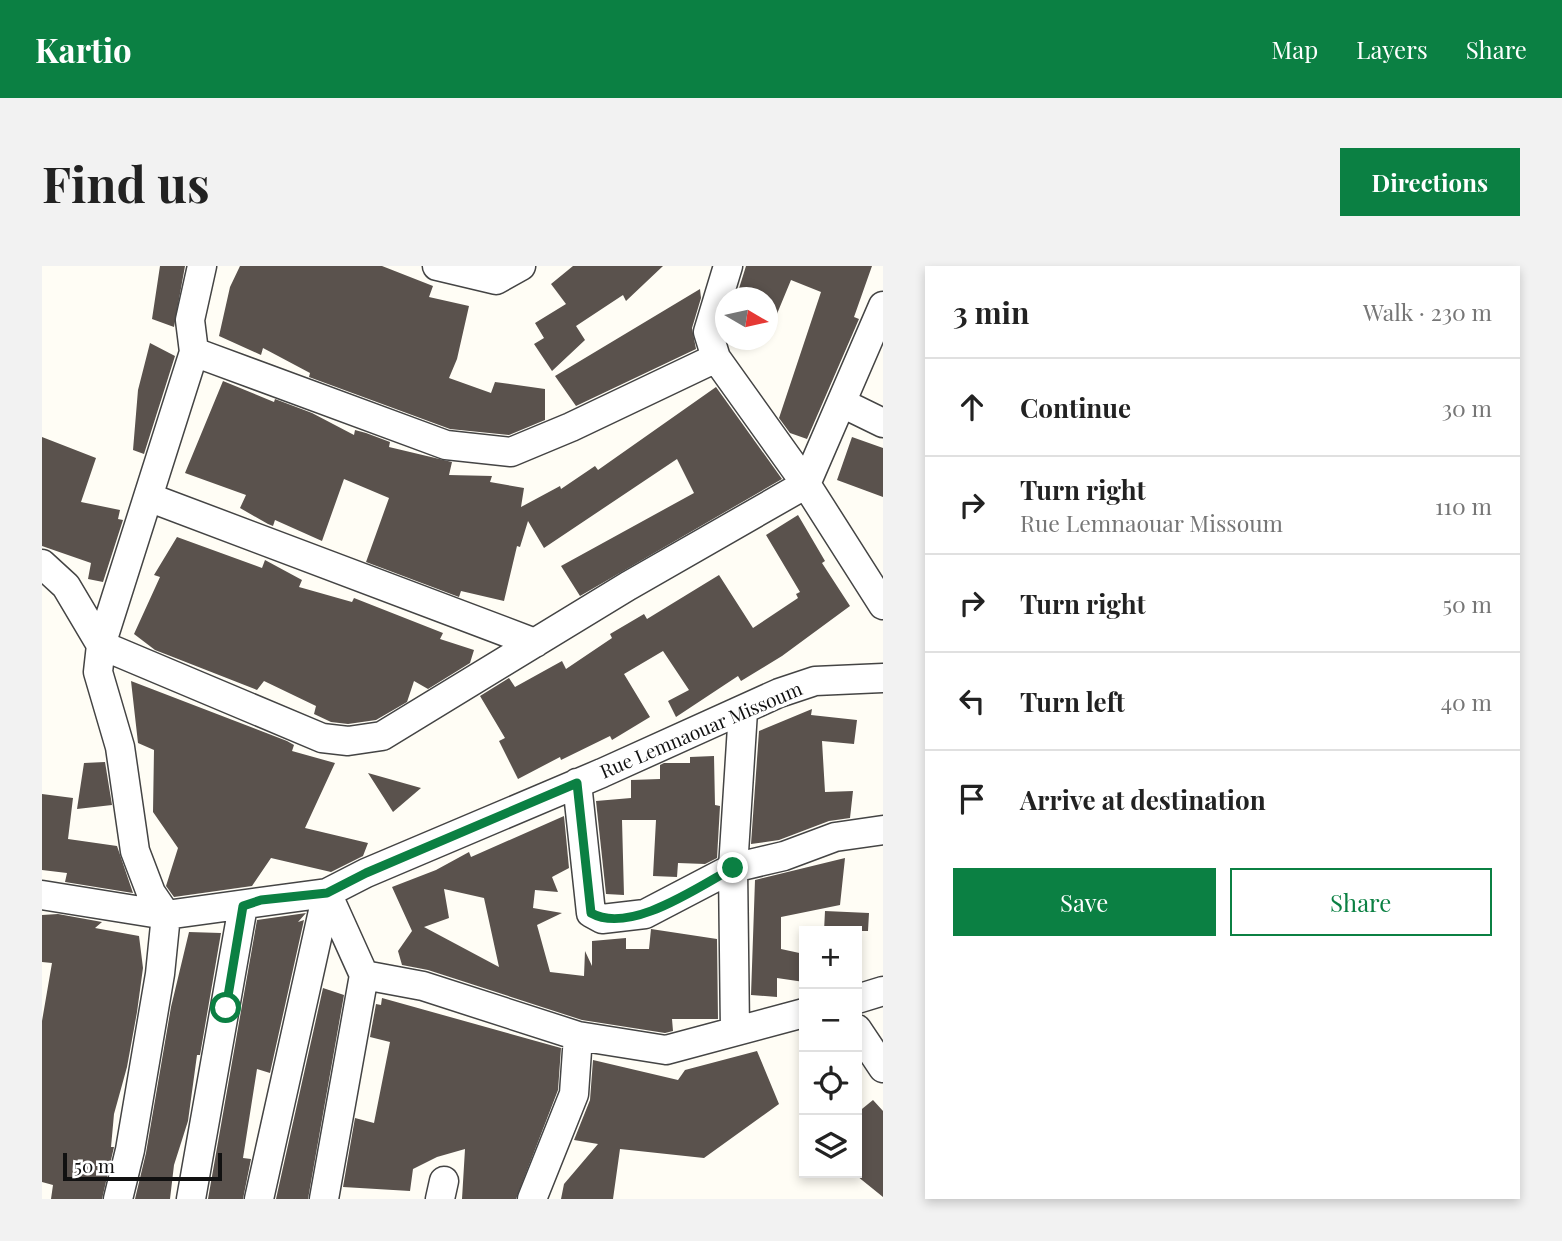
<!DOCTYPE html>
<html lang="en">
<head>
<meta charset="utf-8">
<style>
  :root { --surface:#fff; --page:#f2f2f2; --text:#222; --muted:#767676; --line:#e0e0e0; --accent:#0b8043 }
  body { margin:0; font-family:"Playfair Display",serif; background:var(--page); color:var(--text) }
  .controls { position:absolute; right:21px; bottom:21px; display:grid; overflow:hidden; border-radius:0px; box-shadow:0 4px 10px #0003 }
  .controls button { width:63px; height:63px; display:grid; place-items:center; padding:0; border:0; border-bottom:2px solid var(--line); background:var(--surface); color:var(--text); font:35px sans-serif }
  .compass { position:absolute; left:673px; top:21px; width:63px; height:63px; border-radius:50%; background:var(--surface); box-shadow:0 4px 10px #0003; rotate:99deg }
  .scale { position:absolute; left:21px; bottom:18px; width:159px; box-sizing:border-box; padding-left:7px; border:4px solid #111; border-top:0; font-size:19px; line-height:24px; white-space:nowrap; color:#111; -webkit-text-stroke:5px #fff; paint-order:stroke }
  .stop { position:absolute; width:21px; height:21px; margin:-16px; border:5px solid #0b8043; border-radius:50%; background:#fff }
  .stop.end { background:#0b8043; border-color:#fff; box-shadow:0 2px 7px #0008 }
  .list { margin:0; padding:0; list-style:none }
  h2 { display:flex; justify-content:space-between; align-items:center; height:91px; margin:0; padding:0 28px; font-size:30px }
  h2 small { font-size:23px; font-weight:400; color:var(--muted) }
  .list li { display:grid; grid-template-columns:46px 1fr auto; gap:21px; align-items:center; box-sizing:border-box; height:98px; padding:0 28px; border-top:2px solid var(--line) }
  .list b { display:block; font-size:26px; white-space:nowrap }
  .list p { margin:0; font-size:23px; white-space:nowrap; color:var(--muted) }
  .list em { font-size:23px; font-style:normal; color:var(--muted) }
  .actions { display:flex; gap:14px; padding:21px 28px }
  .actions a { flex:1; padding:16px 0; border:2px solid var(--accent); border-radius:0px; text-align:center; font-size:24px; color:var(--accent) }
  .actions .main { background:var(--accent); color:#fff }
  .icon { flex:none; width:38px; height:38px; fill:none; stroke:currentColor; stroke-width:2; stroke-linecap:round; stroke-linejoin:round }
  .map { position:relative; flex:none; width:841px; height:933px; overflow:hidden; border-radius:0px }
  header { display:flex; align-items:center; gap:42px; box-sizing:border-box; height:98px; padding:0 35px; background:var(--accent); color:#fff }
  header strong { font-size:33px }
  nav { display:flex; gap:38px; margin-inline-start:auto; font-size:24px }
  .intro { display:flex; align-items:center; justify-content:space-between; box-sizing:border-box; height:168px; padding:0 42px }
  h1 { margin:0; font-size:49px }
  .button { padding:18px 32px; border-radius:0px; background:var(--accent); color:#fff; font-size:24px; font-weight:700 }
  main { display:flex; gap:42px; padding:0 42px }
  aside { flex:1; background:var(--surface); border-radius:0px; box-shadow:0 4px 10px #0003 }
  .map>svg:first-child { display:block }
</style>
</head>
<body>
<header>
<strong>Kartio</strong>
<nav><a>Map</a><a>Layers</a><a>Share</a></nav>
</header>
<div class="intro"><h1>Find us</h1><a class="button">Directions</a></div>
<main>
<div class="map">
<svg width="841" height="933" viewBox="0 0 841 933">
  <rect width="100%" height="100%" fill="#fffdf5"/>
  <path fill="#5a524d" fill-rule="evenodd" d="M118,0h25l-11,61 -22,-8z
    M198,0h142l51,20 -4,11 40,9 -12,53 -8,19 42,15 4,-11 50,7v31l-36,15 -59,-6 -141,-52 1,-4 -47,-25 -2,7 -42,-19 11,-49z
    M531,0h90l-37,35 -3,-6 -47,31 9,14 -33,31 -18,-27 10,-6 -9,-15 31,-19 -15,-20z
    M704,0h126l-18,51 5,2 -52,120 -17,-6 -11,-15 42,-126 -30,-12 -24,58v-40h-31z
    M658,23l1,9 -9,30 4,21 -120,57 -21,-30z
    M108,77l25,13 -31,98 -11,-4 5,-60z
    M181,115l51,21 1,-3 37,14 42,22 1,-5 11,3 24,9 -1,5 63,15 -3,13 43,1 -2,6 34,6 -3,19 39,-21 1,3 34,-23 3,4 118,-83 66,92 -202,117 -19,-30 133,-73 -17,-34 -133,89 -16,-27 -8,26 -3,-1 -13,55 -43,-10 -2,6 -93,-35 23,-64 -45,-19 -22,62 -47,-21 -2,6 -5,-2 -28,-16 6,-13 -61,-22z
    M0,171l54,21 -15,44 39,8 -2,9 5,1 -20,62 -15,-3 3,-16 -49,-17z
    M810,171l31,11v49l-46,-17z
    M756,249l27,46 -3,2 28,43 -68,50 -41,25 -3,-5 -62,41 -8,-16 21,-11 -26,-39 -39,23 26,43 -38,23 -2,-4 -49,24 -1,-3 -42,22 -19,-38 6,-3 -25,-42 29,-18 6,9 47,-26 4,8 46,-31 -2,-4 34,-20 3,5 72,-44 34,53 45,-30 -2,-4 4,-2 -34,-57z
    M135,271l85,31 3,-8 37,20 -3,7 53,15 2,-4 89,35 -3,6 34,11 -4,13 -42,26 -14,-8 -7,21 -31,18 -28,4 -17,-2 -17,-8 2,-8 -52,-25 -7,9 -102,-40 -21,-16 26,-57 -6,-2z
    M89,415l156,60 7,4 -2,6 43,12 -30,65 63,15 -5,13 -32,16 -60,-14 -19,28 -78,11 -8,-11 12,-38 -25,-36 1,-62 -16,-7z
    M770,443l-1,6 46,5 -3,24 -32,-3 3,51 28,-1 -3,27 -21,3 -50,19 -28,4 8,-113z
    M672,490l1,49 5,1 -3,52 -12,6 -27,-1 -1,14 -24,-1 3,-56h-34l2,75 -18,-1 -10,-93 35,-3v-18l29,-1v-14l4,-2h26v-6z
    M63,496l7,43 -35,4 7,-46z
    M326,507l53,15 -28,24z
    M0,528l31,4 -5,41 49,7 16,47 -68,-11 2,-9 -25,-3z
    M522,550l5,52 -17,9 6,15 -23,-2 -2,18 29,5 -25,12 13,47 34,4 1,-25 7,15v-25l34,-3v11h23l2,-20 66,10 1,80h-46l1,12 -8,2 -83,-13 -154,-50 -26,-5 -4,-14 14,-20 -20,-44 44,-17 33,-18 2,5zM402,623l40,9 15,69 -75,-40 25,-9z
    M803,592l-5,47 -59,12v32l23,5v28l-27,-4v19l-26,-2 4,-115z
    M783,645l44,2 -1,18h-44z
    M264,647l-8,9 6,-2 -34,153 -13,-4 -14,89 8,1 -8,40h-35l49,-279z
    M16,648l44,8 -7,6 44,8 4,32 -6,44 -10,55 -13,47 -3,33h3l-12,52h-51l2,-14 -11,-3v-161l10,-58 -10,-1v-47z
    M147,666l32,1 -21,122h-3l-9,66 -14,44 -4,34h-35l11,-46 25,-146z
    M281,722l21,7 -36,204h-32z
    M340,732l179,50 -3,42 -42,109h-54l3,-50 -28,8 -24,12 -3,22 -67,-4 12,-69 19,5 16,-81 -20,-5 6,-33 5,1z
    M715,785l22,53 -75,54 -84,-9 -7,50h-52l3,-15 34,-40 -24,-4 16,-40 3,-40 85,20 7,-10z
    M831,834l10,11v86l-26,-21v-63z"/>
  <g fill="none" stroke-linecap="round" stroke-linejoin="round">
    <defs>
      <path id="minor" d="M395,0l59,14 25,-14
        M686,0l-20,66 8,26 90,126 77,-178
        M152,86l252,93 65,7 60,-25 145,-69
        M800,137l41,20
        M106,231l387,146
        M0,298l24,22 35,59 221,93 26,3 34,-5 246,-150 178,-102 77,121
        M535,517l14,130 11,6 43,-5 88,-46 51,-12 51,-19 48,-7
        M285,627l37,82 59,11 155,50 88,14 138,-37
        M0,629l124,20 161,-22 39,-20 236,-100 177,-80 36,-12 68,-3
        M815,733l26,-8
        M815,763l26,39
        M693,765l-2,-163 10,-157
        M76,933l12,-49 30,-176 6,-59 -15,-22 -16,-42 -15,-104 -22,-75 3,-27 93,-293 -4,-32 12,-54
        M149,933l52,-293
        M217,933l68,-306
        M282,933l40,-224
        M398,933l4,-18
        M490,933l42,-105 4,-58"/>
    </defs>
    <use href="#minor" stroke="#444" stroke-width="31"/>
    <use href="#minor" stroke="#fff" stroke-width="28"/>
  </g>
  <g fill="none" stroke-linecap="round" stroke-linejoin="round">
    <path stroke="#0b8043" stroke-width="9" d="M184,742l17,-102 18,-6 66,-7 39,-20 211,-90 14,130c39,22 107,-26 142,-45"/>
  </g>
  <g text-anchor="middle" stroke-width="7" stroke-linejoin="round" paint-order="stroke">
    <g font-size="19" fill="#111" stroke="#fff">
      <text transform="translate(659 464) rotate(-23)" y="7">Rue Lemnaouar Missoum</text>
    </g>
  </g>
</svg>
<div class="controls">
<button>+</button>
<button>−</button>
<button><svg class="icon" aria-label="locate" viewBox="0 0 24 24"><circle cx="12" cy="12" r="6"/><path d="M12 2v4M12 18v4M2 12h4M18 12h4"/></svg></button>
<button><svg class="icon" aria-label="layers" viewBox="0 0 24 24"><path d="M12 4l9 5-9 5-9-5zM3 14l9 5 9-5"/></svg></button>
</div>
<svg class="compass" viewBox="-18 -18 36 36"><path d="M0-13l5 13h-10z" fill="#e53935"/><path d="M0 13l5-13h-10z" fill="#767676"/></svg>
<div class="scale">50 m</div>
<div class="stop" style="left:184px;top:742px"></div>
<div class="stop end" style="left:691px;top:602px"></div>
</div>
<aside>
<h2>3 min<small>Walk · 230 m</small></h2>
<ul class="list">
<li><svg class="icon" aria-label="ahead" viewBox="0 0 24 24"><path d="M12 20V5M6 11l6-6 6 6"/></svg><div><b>Continue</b></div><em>30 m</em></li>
<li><svg class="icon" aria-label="right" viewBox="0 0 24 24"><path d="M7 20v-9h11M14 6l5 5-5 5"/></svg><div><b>Turn right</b><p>Rue Lemnaouar Missoum</p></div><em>110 m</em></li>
<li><svg class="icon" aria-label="right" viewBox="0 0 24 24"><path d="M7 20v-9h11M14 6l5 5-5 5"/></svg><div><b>Turn right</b></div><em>50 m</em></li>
<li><svg class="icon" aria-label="left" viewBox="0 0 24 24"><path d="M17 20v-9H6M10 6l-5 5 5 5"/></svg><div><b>Turn left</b></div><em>40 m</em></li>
<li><svg class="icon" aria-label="arrive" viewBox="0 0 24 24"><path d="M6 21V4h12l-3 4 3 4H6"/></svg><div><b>Arrive at destination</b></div></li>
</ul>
<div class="actions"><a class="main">Save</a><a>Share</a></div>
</aside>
</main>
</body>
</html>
